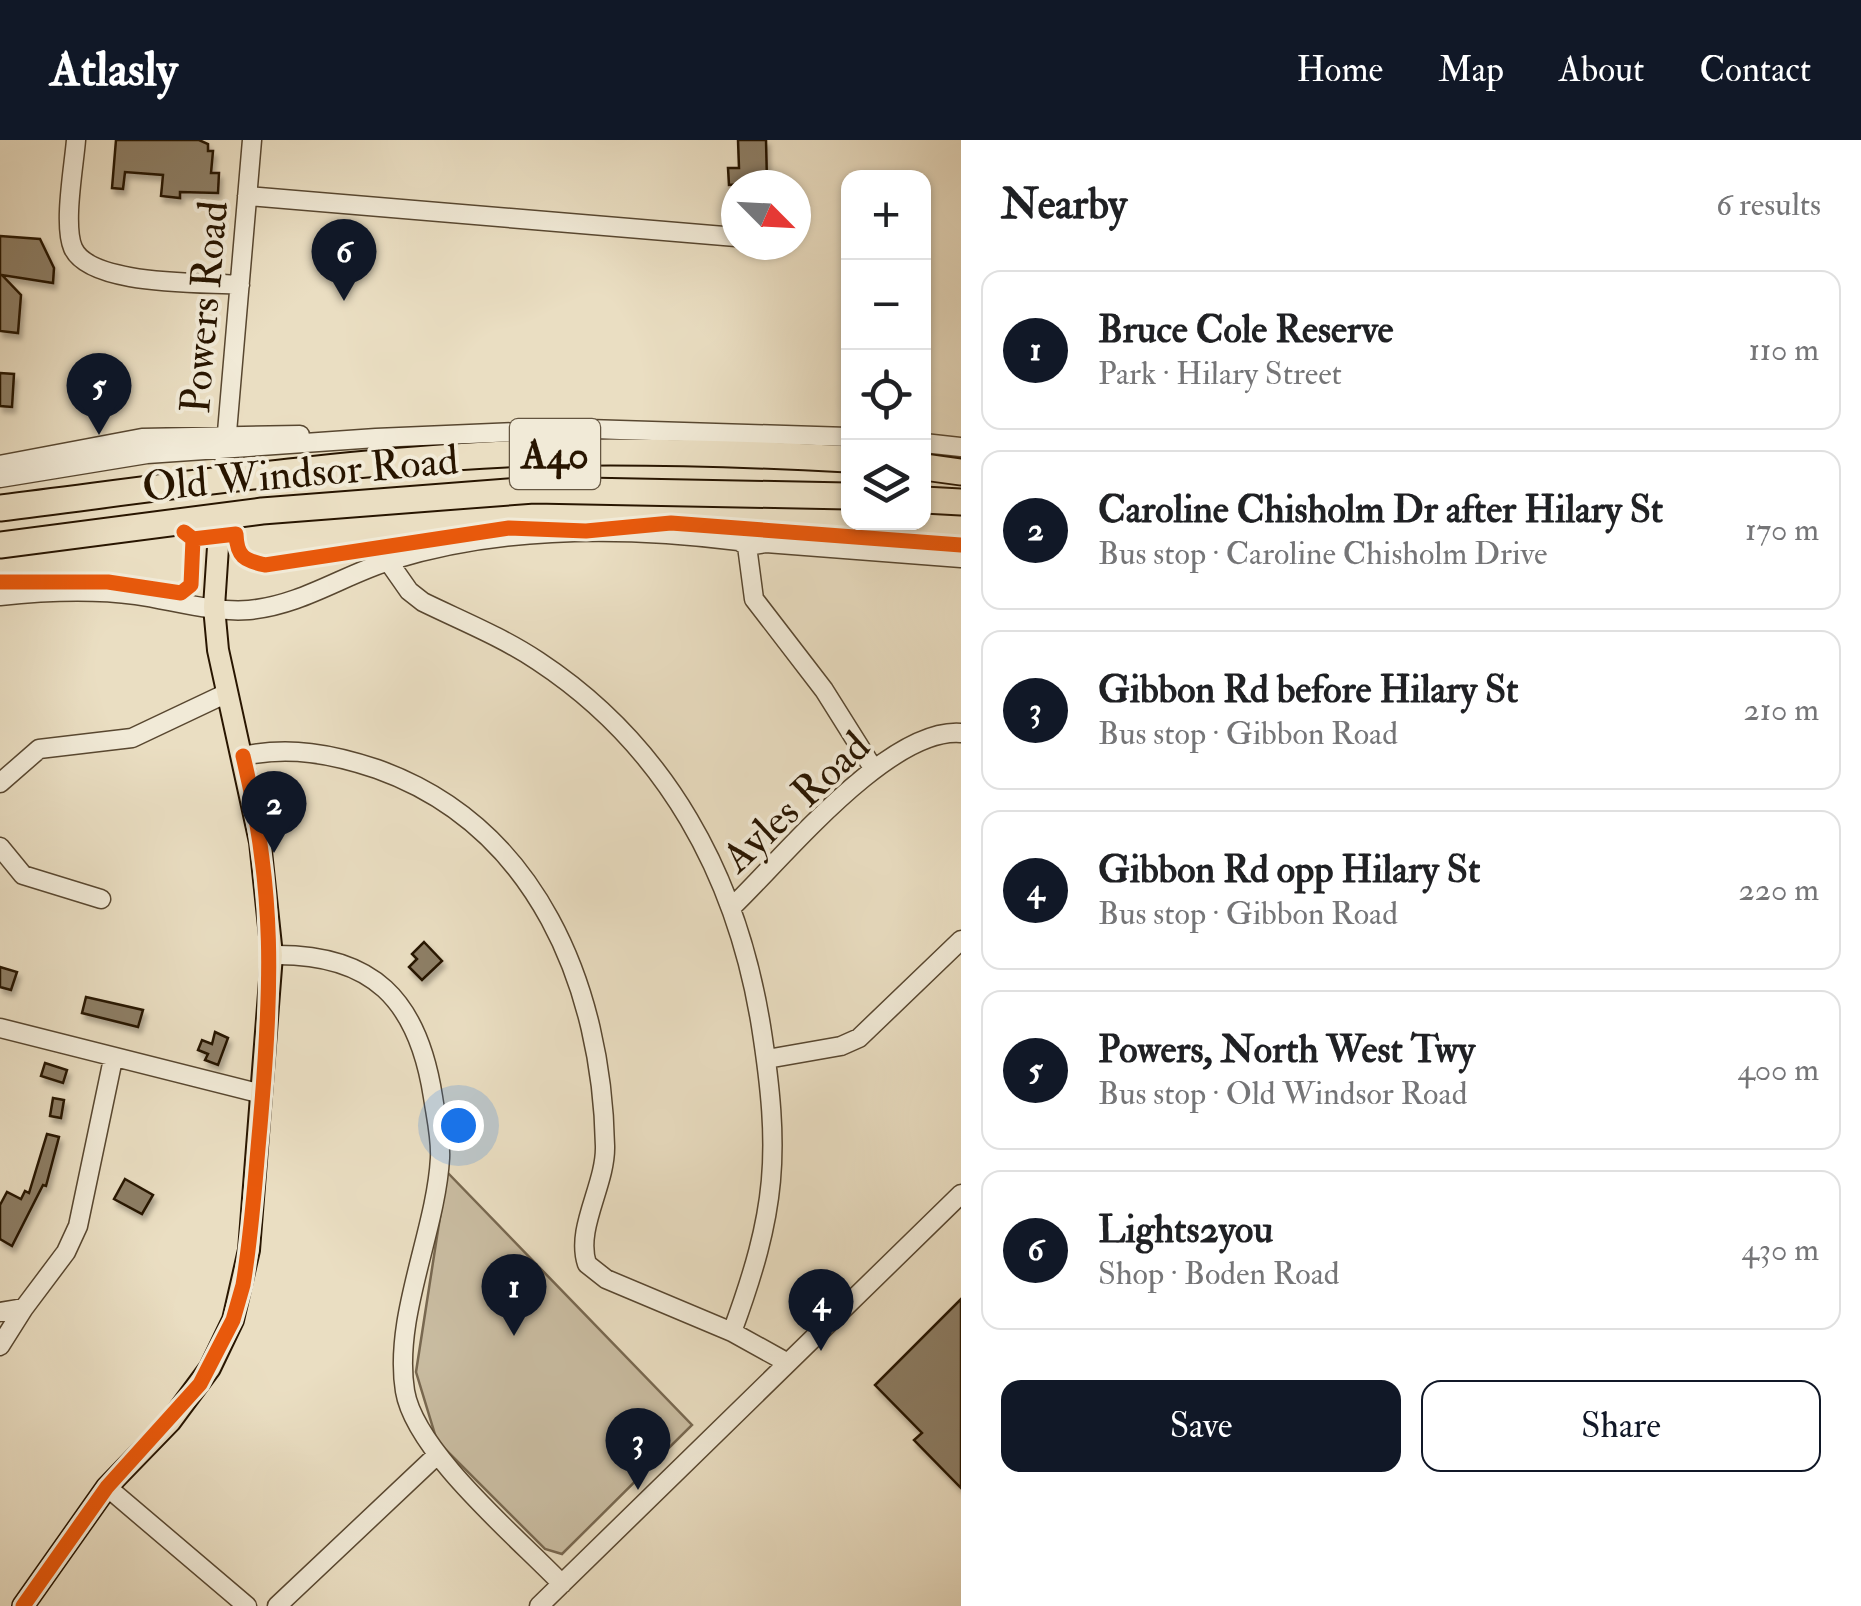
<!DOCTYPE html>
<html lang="en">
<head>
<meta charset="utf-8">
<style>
  :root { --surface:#fff; --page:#f6f6f6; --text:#202124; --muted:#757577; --line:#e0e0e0; --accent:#111827 }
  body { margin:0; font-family:"IM FELL Double Pica",serif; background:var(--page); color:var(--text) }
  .controls { position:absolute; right:30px; top:30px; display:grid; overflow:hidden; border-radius:20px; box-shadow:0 2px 8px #0004 }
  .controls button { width:90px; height:90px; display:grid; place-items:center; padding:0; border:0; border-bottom:2px solid var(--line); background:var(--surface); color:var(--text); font:50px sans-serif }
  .compass { position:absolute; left:721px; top:30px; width:90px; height:90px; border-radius:50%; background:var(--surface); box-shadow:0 2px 8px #0004; rotate:114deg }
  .you { position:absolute; left:458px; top:985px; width:35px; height:35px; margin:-25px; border:8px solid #fff; border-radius:50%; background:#1a73e8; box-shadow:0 0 0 15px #1a73e833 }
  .badge { display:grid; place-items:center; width:65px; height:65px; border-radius:50%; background:var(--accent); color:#fff; font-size:32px; font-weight:700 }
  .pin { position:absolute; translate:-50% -82px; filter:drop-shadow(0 2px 5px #0008) }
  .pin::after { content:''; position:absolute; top:52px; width:35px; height:30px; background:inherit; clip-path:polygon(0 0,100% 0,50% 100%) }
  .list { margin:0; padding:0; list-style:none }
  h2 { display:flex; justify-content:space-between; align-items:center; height:130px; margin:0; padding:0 40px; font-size:42px }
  h2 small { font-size:32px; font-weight:400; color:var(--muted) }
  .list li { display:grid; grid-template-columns:65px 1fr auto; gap:30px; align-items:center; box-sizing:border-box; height:160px; margin:0 20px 20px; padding:0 20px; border:2px solid var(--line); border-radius:20px }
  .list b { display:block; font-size:38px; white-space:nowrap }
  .list p { margin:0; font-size:32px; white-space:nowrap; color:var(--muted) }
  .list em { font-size:32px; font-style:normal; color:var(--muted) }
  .actions { display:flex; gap:20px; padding:30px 40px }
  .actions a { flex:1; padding:22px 0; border:2px solid var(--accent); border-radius:20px; text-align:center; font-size:35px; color:var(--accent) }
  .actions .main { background:var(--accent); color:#fff }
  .icon { flex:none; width:55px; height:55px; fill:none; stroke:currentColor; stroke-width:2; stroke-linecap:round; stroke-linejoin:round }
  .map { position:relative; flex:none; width:961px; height:1466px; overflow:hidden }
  header { display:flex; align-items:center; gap:60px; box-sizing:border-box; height:140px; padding:0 50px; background:var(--accent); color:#fff }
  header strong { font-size:48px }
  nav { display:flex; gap:55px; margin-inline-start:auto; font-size:35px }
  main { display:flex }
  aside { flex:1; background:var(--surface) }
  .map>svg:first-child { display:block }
</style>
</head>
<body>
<header>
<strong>Atlasly</strong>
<nav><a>Home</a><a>Map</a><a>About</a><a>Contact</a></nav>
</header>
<main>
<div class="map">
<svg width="961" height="1466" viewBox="0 0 961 1466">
  <defs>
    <filter id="shadow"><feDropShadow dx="3" dy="5.5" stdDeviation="2.5" flood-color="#0004"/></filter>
  </defs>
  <rect width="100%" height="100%" fill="#eadec2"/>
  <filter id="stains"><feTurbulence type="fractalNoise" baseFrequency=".002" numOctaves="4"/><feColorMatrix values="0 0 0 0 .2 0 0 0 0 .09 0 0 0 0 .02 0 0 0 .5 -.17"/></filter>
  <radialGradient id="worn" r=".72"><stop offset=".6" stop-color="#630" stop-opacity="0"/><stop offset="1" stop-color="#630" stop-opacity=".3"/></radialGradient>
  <path fill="#c9bca1" stroke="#786850" stroke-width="2.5" d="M447,1032l245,253 -130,129 -17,-5 -108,-108 -21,-69z"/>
  <path fill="#8d7e65" stroke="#281500" stroke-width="2.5" filter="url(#shadow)" d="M116,0h83l9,4v7h5l-2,22h8l-1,20 -38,-1v6l-19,-2 2,-21 -38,-3 -2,17 -11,-1z
    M738,0h28l1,42 -38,3 -1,-17h11z
    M0,96l40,3 14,29 -1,15 -51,-8 19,20 -3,38 -18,-2z
    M0,233l14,1 -2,33 -12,-1z
    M424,802l18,19 -20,19 -13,-13 8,-8 -5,-5z
    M0,827l17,5 -6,18 -11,-3z
    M86,857l57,13 -5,17 -56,-14z
    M215,892l13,6 -10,27 -13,-5 3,-6 -10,-4 4,-10 10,4z
    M45,923l22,7 -4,13 -22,-7z
    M53,958l11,2 -3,18 -11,-2z
    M47,994l12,3 -13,49 -3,-1 -31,61 -12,-7v-34l7,-13 14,7 4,-8 4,2z
    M125,1039l28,16 -11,19 -28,-15z
    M961,1159v189l-47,-48 8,-7 -47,-48z"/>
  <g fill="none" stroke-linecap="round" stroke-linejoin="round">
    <defs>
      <path id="minor" d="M76,0c-2,26 -13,85 -3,108 17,38 128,34 167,37
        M247,56l489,41
        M924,303l37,4
        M0,325l142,-27 158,-3
        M0,338l147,-24 229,-16 212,-9 260,8
        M223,339l29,-339
        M747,406l7,53 70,91 49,78
        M388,421l21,30 14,11c39,19 79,35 115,59 129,85 199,216 223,365 20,128 16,184 -29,306
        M0,456c46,-5 90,-7 136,-1 36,5 77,18 113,15 53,-5 94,-35 143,-50 109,-34 235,-33 347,-19l8,5 19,-3 195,15
        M243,616c47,-10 89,-2 134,13 160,57 225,218 228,377 1,39 -30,82 -18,118l19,15 126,53 56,31
        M0,643l39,-34 93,-11 93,-44
        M0,707l23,28 78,24
        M733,766c51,-49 156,-179 228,-173
        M272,815c101,-2 146,45 161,142 3,20 8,41 7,61 -4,74 -47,159 -35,233 10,61 113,147 157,193
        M0,888l262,66
        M767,919l74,-13 18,-8 102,-98
        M0,1172l24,-4 42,-56 12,-26 35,-167
        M0,1206l24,-38
        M107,1347l140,119
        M277,1466l160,-151
        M539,1466l422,-412"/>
      <path id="major" d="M23,1466l84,-119 63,-65 40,-54 23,-48 16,-70 23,-295 -12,-113 -42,-192 -4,-43 6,-90"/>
      <path id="highway" d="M924,327l37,5
        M924,360l37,2
        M0,368c168,-21 337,-46 506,-54 114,-5 229,-1 342,5
        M0,405l262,-34 272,-21 314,6"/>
    </defs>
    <use href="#minor" stroke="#584730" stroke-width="21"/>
    <use href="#major" stroke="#281500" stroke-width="24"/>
    <use href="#highway" stroke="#281500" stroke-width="29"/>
    <use href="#minor" stroke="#f1ead7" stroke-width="18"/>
    <use href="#major" stroke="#eadec2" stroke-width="20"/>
    <use href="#highway" stroke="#eadec2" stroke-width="25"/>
    <defs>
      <path id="cycleway" d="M184,392l9,7 43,-5c1,23 8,26 29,31l244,-37 77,3 85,-8 290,22
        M0,442h108l73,11 10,-8 2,-46
        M23,1466l84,-119 93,-103 33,-64 10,-35c9,-53 12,-106 17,-159 12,-138 16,-234 -17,-370"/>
    </defs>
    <use href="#cycleway" stroke="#f1ead7" stroke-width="21"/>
    <use href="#cycleway" stroke="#e8590c" stroke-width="15"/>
  </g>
  <g text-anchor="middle" stroke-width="8" stroke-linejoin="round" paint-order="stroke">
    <rect fill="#f1ead7" stroke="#645540" stroke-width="2.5" x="510" y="279" width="90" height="70" rx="8"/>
    <g font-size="40" font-weight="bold" fill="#281500">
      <text x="555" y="328">A40</text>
    </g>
    <g font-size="42" fill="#281500" stroke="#f1ead7">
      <text transform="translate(203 167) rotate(-85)" y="15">Powers Road</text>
      <text transform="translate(300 332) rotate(-5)" y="15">Old Windsor Road</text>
      <text transform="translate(795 661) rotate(-43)" y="15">Ayles Road</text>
    </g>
  </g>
  <rect width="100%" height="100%" filter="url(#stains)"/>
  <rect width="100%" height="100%" fill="url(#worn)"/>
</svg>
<div class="controls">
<button>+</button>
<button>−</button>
<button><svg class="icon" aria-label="locate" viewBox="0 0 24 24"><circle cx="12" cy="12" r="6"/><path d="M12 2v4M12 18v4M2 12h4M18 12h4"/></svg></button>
<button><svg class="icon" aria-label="layers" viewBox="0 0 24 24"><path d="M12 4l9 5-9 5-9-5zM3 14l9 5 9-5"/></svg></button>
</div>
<svg class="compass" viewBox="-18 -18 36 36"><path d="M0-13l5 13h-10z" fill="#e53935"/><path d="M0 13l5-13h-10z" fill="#757577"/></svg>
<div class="you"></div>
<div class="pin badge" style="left:514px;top:1196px">1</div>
<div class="pin badge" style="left:274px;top:713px">2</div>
<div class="pin badge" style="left:638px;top:1350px">3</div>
<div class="pin badge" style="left:821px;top:1211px">4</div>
<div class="pin badge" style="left:99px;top:295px">5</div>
<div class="pin badge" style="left:344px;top:161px">6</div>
</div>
<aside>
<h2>Nearby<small>6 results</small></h2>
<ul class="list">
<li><span class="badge">1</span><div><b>Bruce Cole Reserve</b><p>Park · Hilary Street</p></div><em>110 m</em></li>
<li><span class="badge">2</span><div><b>Caroline Chisholm Dr after Hilary St</b><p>Bus stop · Caroline Chisholm Drive</p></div><em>170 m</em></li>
<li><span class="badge">3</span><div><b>Gibbon Rd before Hilary St</b><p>Bus stop · Gibbon Road</p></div><em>210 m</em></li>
<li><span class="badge">4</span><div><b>Gibbon Rd opp Hilary St</b><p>Bus stop · Gibbon Road</p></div><em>220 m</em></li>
<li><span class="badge">5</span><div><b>Powers, North West Twy</b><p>Bus stop · Old Windsor Road</p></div><em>400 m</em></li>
<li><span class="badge">6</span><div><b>Lights2you</b><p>Shop · Boden Road</p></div><em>430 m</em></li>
</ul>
<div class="actions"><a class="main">Save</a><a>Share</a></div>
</aside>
</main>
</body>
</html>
